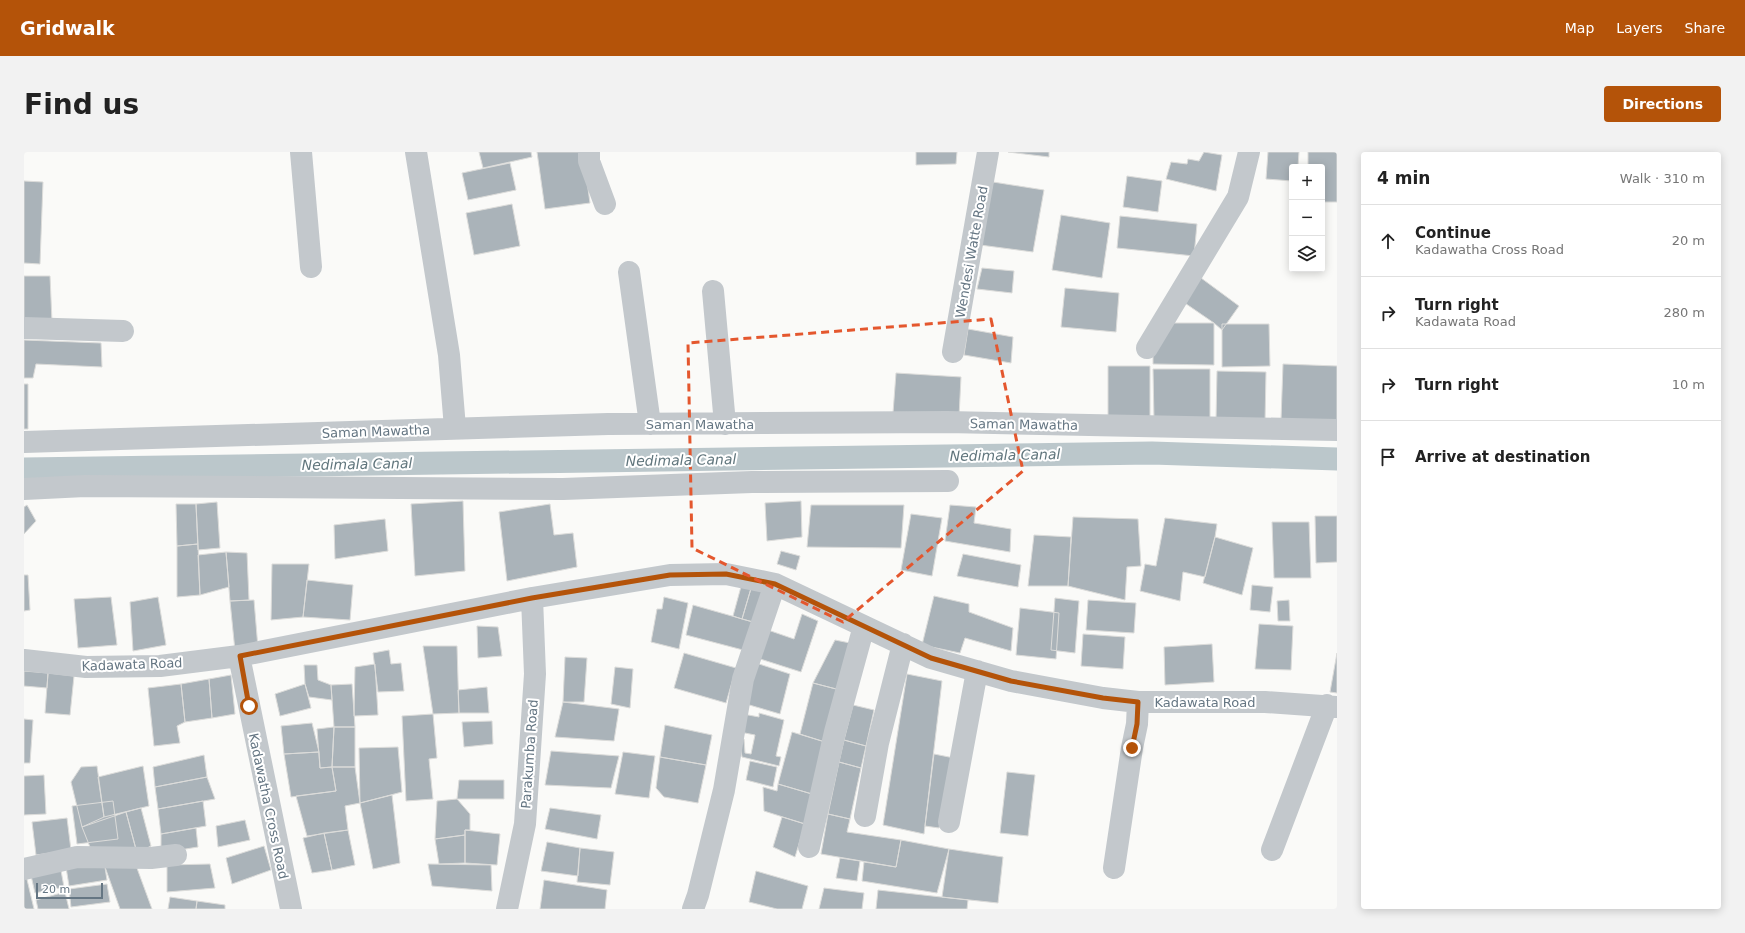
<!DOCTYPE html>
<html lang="en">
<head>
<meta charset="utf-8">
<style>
  :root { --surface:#fff; --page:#f2f2f2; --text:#222; --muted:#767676; --line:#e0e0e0; --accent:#b45309 }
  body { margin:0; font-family:"DejaVu Sans",sans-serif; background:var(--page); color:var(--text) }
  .controls { position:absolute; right:12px; top:12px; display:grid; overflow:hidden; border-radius:4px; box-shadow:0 2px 10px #0003 }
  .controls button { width:36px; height:36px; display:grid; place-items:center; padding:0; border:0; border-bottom:1px solid var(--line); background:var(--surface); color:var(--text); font:20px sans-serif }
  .scale { position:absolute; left:12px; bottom:10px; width:67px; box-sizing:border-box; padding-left:4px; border:2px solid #657683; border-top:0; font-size:11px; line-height:14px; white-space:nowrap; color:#657683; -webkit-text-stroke:3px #fff; paint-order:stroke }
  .stop { position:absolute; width:12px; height:12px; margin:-9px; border:3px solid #b45309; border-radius:50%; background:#fff }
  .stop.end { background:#b45309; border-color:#fff; box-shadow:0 1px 4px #0008 }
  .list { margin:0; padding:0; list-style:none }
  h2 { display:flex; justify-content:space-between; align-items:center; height:52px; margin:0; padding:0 16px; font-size:17px }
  h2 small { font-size:13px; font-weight:400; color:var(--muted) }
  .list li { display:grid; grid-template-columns:26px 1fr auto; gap:12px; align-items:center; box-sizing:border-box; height:72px; padding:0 16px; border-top:1px solid var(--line) }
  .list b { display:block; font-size:15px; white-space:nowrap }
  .list p { margin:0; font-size:13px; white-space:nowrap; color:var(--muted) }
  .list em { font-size:13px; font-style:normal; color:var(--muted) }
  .icon { flex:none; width:22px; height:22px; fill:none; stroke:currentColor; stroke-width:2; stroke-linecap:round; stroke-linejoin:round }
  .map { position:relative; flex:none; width:1313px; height:757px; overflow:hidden; border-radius:4px }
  header { display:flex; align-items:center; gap:24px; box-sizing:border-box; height:56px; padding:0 20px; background:var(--accent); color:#fff }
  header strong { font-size:19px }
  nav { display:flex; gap:22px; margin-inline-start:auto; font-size:14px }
  .intro { display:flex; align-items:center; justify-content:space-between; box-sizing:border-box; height:96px; padding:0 24px }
  h1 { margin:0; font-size:28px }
  .button { padding:10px 18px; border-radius:4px; background:var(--accent); color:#fff; font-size:14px; font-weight:700 }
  main { display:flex; gap:24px; padding:0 24px }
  aside { flex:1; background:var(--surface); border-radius:4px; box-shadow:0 2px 10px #0003 }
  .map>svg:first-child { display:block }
</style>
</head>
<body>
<header>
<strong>Gridwalk</strong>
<nav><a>Map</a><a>Layers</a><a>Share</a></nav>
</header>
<div class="intro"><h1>Find us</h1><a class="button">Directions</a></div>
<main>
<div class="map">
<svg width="1313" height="757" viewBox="0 0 1313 757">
  <rect width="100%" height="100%" fill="#fafaf8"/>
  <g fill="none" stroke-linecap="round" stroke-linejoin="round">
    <path stroke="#bbc7cb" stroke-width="23" d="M0,317l1128,-16 185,6"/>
  </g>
  <path fill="#aab3b9" stroke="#dcdcda" d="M455,0h52l1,5 -49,11z
    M513,0h46l7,51 -45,6z
    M892,0h41l-1,12 -40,1z
    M984,0h41v5z
    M1180,0l18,3 -6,36 -50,-12 5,-17 16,2 1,-5 11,2z
    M1244,0h31l-1,15h-6v14l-26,-2z
    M1284,0h29v50h-15v-35h-14z
    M486,11l6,27 -48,10 -6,-27z
    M1103,24l35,5 -4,31 -35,-5z
    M0,29l19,1 -3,82 -16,-1z
    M969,30l51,8 -11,62 -53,-7z
    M488,52l8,42 -46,9 -8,-42z
    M1037,63l49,8 -8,55 -50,-8z
    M1096,64l77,8 -3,32 -77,-8z
    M958,116l32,3 -2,22 -35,-4z
    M1173,123l42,31 -17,24 -8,-7 -35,-24z
    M0,124h26l2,46 -28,1z
    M1041,136l54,5 -3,39 -55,-5z
    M1129,171h61v42l-61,-1z
    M1198,172h47l1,42 -48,1z
    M944,177l45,8 -2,26 -47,-8z
    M0,188l77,3 1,24 -66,-3 -3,14h-9z
    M1259,212l54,2v56l-56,-2z
    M1084,214h42v55h-42z
    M1129,217h57v51h-56z
    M1193,219l49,1 -1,50 -49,-2z
    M872,221l65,4 -2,40 -66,-4z
    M0,232h4v45h-4z
    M439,349l2,70 -50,5 -4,-72z
    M777,349l1,36 -35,4 -2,-38z
    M193,350l3,46 -22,2 -2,-46z
    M152,352h20l2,40 -21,2z
    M526,352l4,31 19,-2 4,34 -70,14 -8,-69z
    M3,353l9,16 -12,13v-27z
    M787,353h93l-3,43 -94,-1z
    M926,353l26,2 -2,16 37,6 -1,23 -65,-11z
    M887,362l31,4 -10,58 -31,-6z
    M1291,364h22v46l-21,1z
    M1049,365l65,2 3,47 -14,1 -2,33 -57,-14z
    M1141,366l52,6 -2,13 -10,40 -22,-5 -3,29 -40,-10 5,-27 11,2z
    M361,367l3,32 -53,8 -1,-34z
    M1248,370h37l2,56h-37z
    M1010,383l37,2 -3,49h-40z
    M1191,385l38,11 -11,47 -39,-12z
    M174,392l2,51 -23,2v-51z
    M757,399l19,5 -4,14 -19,-6z
    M202,400l21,1 2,47 -19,1z
    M202,400l3,35 -29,8 -2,-40z
    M939,402l58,11 -3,22 -61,-11z
    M248,412h37l-6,53 -32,3z
    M0,423h4l2,35 -6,1z
    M283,428l46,5 -3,35 -47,-3z
    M718,431l10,2 -10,34 -9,-3z
    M728,433l11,3 -10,34 -11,-3z
    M1228,433l21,2 -3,25 -20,-2z
    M910,444l35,8v8l44,16 -2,23 -46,-13 -5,15 -38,-8z
    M87,445l6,48 -39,3 -4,-49z
    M134,445l8,48 -33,6 -3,-49z
    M640,445l24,6 -9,46 -28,-7 6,-33h5z
    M1031,446l24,3 -4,52 -24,-3z
    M230,448l4,48 -23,3 -5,-50z
    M1064,448l48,3 -2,30 -48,-3z
    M1265,448l1,21h-12l-1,-20z
    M669,453l60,17 -10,28 -57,-15z
    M996,456l39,5 -3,46 -40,-4z
    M778,462l16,7 -17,51 -44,-14 8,-29 29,10z
    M1235,472l34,2 -2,44 -36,-1z
    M453,474l21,1 4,29 -24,2z
    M1059,482l42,3 -2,32 -42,-3z
    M811,488l15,3 -10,47 -27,-7z
    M1188,492l2,38 -49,3 -1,-38z
    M399,494h34l2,67 -26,1z
    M365,498l2,14 10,-1 3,28 -26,1 -5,-39z
    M660,501l52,15 -10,35 -52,-15z
    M1313,501v40l-7,-1z
    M541,505l22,1 -3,44h-21z
    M732,511l34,11 -10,40 -34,-10z
    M351,512l3,51 -24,1 1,-49z
    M280,513h13l1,15 13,5 1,15 -23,-3 -4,-13z
    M591,515l18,2 -3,39 -19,-4z
    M0,519l24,2 -1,15 -23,-2z
    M24,521l26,3 -4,39 -25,-2z
    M883,522l35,7 -18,153 -41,-9z
    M207,523l4,39 -23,4 -3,-39z
    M185,527l3,39 -27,4 -4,-38z
    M789,531l27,7 -15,52 -25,-8z
    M157,532l4,38 -8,4 3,17 -26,3 -6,-58z
    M281,532l6,24 -31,8 -5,-22z
    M328,532l3,43h-21l-3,-42z
    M463,535l2,26h-30l-1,-23z
    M539,550l56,7 -5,32 -59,-4z
    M829,553l21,5 -8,36 -22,-6z
    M735,561l25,7 -8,36 5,1 -2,9 -37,-9 -3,-19 5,1 1,14 6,1 4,-19 -15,-3 3,-18 16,3z
    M409,562l4,44 -8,1 4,40 -27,2 -4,-85z
    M0,567l9,1 -3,43h-6z
    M468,569l1,23 -29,3 -2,-25z
    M288,571l7,29 -35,2 -3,-28z
    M641,573l47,10 -6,30 -46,-8z
    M310,575h21v40h-23z
    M310,575l-2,40 -12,1 -3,-39z
    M768,580l33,10 -13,52 -34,-10z
    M820,588l22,6 -5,22 -22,-6z
    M374,595l4,45 -42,11 -1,-55z
    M527,599l68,5 -8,32 -66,-3z
    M295,600l1,16 12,-1 4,24 -45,6 -7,-43z
    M599,600l32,4 -6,42 -34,-4z
    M910,602l20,4 -15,70 -14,-2z
    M180,603l3,22 -52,10 -2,-20z
    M636,605l46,8 -8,38 -34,-6 -8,-9z
    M726,609l27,6 -4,20 -27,-7z
    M815,610l22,6 -11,51 -22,-5z
    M73,614l7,51 -22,10 -11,-45 10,-15z
    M119,614l6,40 -45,11 -6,-40z
    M308,615h23l5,36 -15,3 3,24 -41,6 -11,-40 40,-5z
    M983,620l28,3 -7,61 -28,-3z
    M20,623l2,39 -22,1v-39z
    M183,625l8,22 -57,10 -3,-22z
    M435,628h45v19h-47z
    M754,632l34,10 -7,30 -41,-13 -1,-24 14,4z
    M368,643l8,68 -27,6 -13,-66z
    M433,647l13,15v16h-5v5l-30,4 2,-38z
    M89,649l5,38 -41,5 -5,-38z
    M179,649l3,25 -45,8 -3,-25z
    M117,656l10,38 -14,7 -11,-41z
    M526,656l51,7 -4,24 -52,-10z
    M102,660l11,41 -45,-1 -10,-25z
    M804,662l22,5 -3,13 54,8 -5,27 -75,-13z
    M758,665l23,7 -10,33 -22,-10z
    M43,666l4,32 -35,5 -4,-33z
    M221,668l5,20 -32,7 -2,-21z
    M172,676l2,19 -37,6v-19z
    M324,678l7,35 -23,5 -8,-37z
    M441,678l35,4 -3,31 -32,-2z
    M300,681l8,37 -20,3 -9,-35z
    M441,683v28l-26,1 -4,-25z
    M877,688l48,9 -12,44 -75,-12 2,-19 32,5z
    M523,690l33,6 -2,28 -37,-5z
    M240,694l7,24 -39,14 -6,-26z
    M556,696l34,4 -4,33 -33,-3z
    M925,697l54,8 -5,46 -56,-6z
    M79,703l4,25 -38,6 -4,-25z
    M816,706l20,3 -3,20 -21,-3z
    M110,708l18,49h-32l-15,-42z
    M186,712l5,24 -48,4v-27z
    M404,712l63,1 1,26 -60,-5z
    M36,713l4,22 -29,6 -5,-22z
    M0,719h1l9,38h-10z
    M732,719l52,15 -6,23h-25l-28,-7z
    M520,728l63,10 -2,19h-65z
    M83,732l3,18 -39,5 -2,-18z
    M800,736l40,5 -2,16h-43z
    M854,738l90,10 -1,9h-91z
    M41,740l4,17h-31l-2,-9z
    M146,745l27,4 -1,8h-28z
    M173,749l28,4v4h-29z"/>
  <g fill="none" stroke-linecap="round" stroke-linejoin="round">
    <path stroke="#c3c8cc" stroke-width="22" d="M277,0l10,115
      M392,0l33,203 6,73
      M565,0v9l16,43
      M605,120l21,152
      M689,139l12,133
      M0,176l99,3
      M1123,196l91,-151 11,-45
      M929,200l35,-200
      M0,290l584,-18 339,-2 390,8
      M0,337l61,-3 478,3 189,-7 196,-1
      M215,504l52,253
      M0,508l62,7 74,-1 79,-10 293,-58 138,-23 56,-1 49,10 156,74 80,23 92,17 35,4h127l72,5
      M841,664l13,-73 25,-99
      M925,670l28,-151
      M785,695l26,-115 29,-106
      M1248,698l55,-145
      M1090,716l18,-120 5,-24 1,-22
      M0,717l53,-12 74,1 25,-3
      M483,757l18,-85 10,-150 -3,-76
      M669,757l5,-14 26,-105 19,-111 32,-95"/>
  </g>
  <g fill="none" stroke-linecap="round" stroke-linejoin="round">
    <path stroke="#b45309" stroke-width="5" d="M225,554l-9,-50 292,-58 138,-23 56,-1 49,10 156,74 80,23 92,17 35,4 -1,22 -5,24"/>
  </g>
  <path fill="none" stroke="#e4572e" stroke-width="3" stroke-dasharray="8 5" stroke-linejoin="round" d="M967,167l32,152 -180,151 -151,-74 -4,-205z"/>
  <g text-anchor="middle" stroke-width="4" stroke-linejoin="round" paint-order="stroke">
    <g font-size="13" fill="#657683" stroke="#fff">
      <text transform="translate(947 100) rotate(-80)" y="5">Wendesi Watte Road</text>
      <text x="676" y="277">Saman Mawatha</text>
      <text transform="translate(1000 272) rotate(1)" y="5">Saman Mawatha</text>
      <text transform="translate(352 279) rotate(-2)" y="5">Saman Mawatha</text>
      <text transform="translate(108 512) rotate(-2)" y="5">Kadawata Road</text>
      <text x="1181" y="555">Kadawata Road</text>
      <text transform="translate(505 602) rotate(-86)" y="5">Parakumba Road</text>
      <text transform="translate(245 654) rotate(78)" y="5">Kadawatha Cross Road</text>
    </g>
    <g font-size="14" font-style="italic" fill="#60757c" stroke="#fff">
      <text transform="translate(981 303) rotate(-1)" y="5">Nedimala Canal</text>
      <text transform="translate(657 308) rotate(-1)" y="5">Nedimala Canal</text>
      <text transform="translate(333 312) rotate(-1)" y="5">Nedimala Canal</text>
    </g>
  </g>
</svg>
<div class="controls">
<button>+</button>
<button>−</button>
<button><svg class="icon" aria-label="layers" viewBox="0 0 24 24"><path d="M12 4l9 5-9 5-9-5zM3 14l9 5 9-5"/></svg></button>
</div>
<div class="scale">20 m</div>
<div class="stop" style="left:225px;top:554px"></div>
<div class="stop end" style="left:1108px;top:596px"></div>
</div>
<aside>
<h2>4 min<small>Walk · 310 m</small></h2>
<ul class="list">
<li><svg class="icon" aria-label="ahead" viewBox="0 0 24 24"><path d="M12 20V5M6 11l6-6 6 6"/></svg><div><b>Continue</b><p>Kadawatha Cross Road</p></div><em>20 m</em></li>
<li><svg class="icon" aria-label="right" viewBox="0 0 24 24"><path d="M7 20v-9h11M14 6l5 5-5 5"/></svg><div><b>Turn right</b><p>Kadawata Road</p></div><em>280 m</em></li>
<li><svg class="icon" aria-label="right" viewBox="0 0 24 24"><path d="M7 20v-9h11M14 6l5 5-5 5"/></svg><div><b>Turn right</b></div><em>10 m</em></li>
<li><svg class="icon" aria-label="arrive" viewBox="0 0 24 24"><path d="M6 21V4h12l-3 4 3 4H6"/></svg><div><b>Arrive at destination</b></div></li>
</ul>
</aside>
</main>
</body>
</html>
